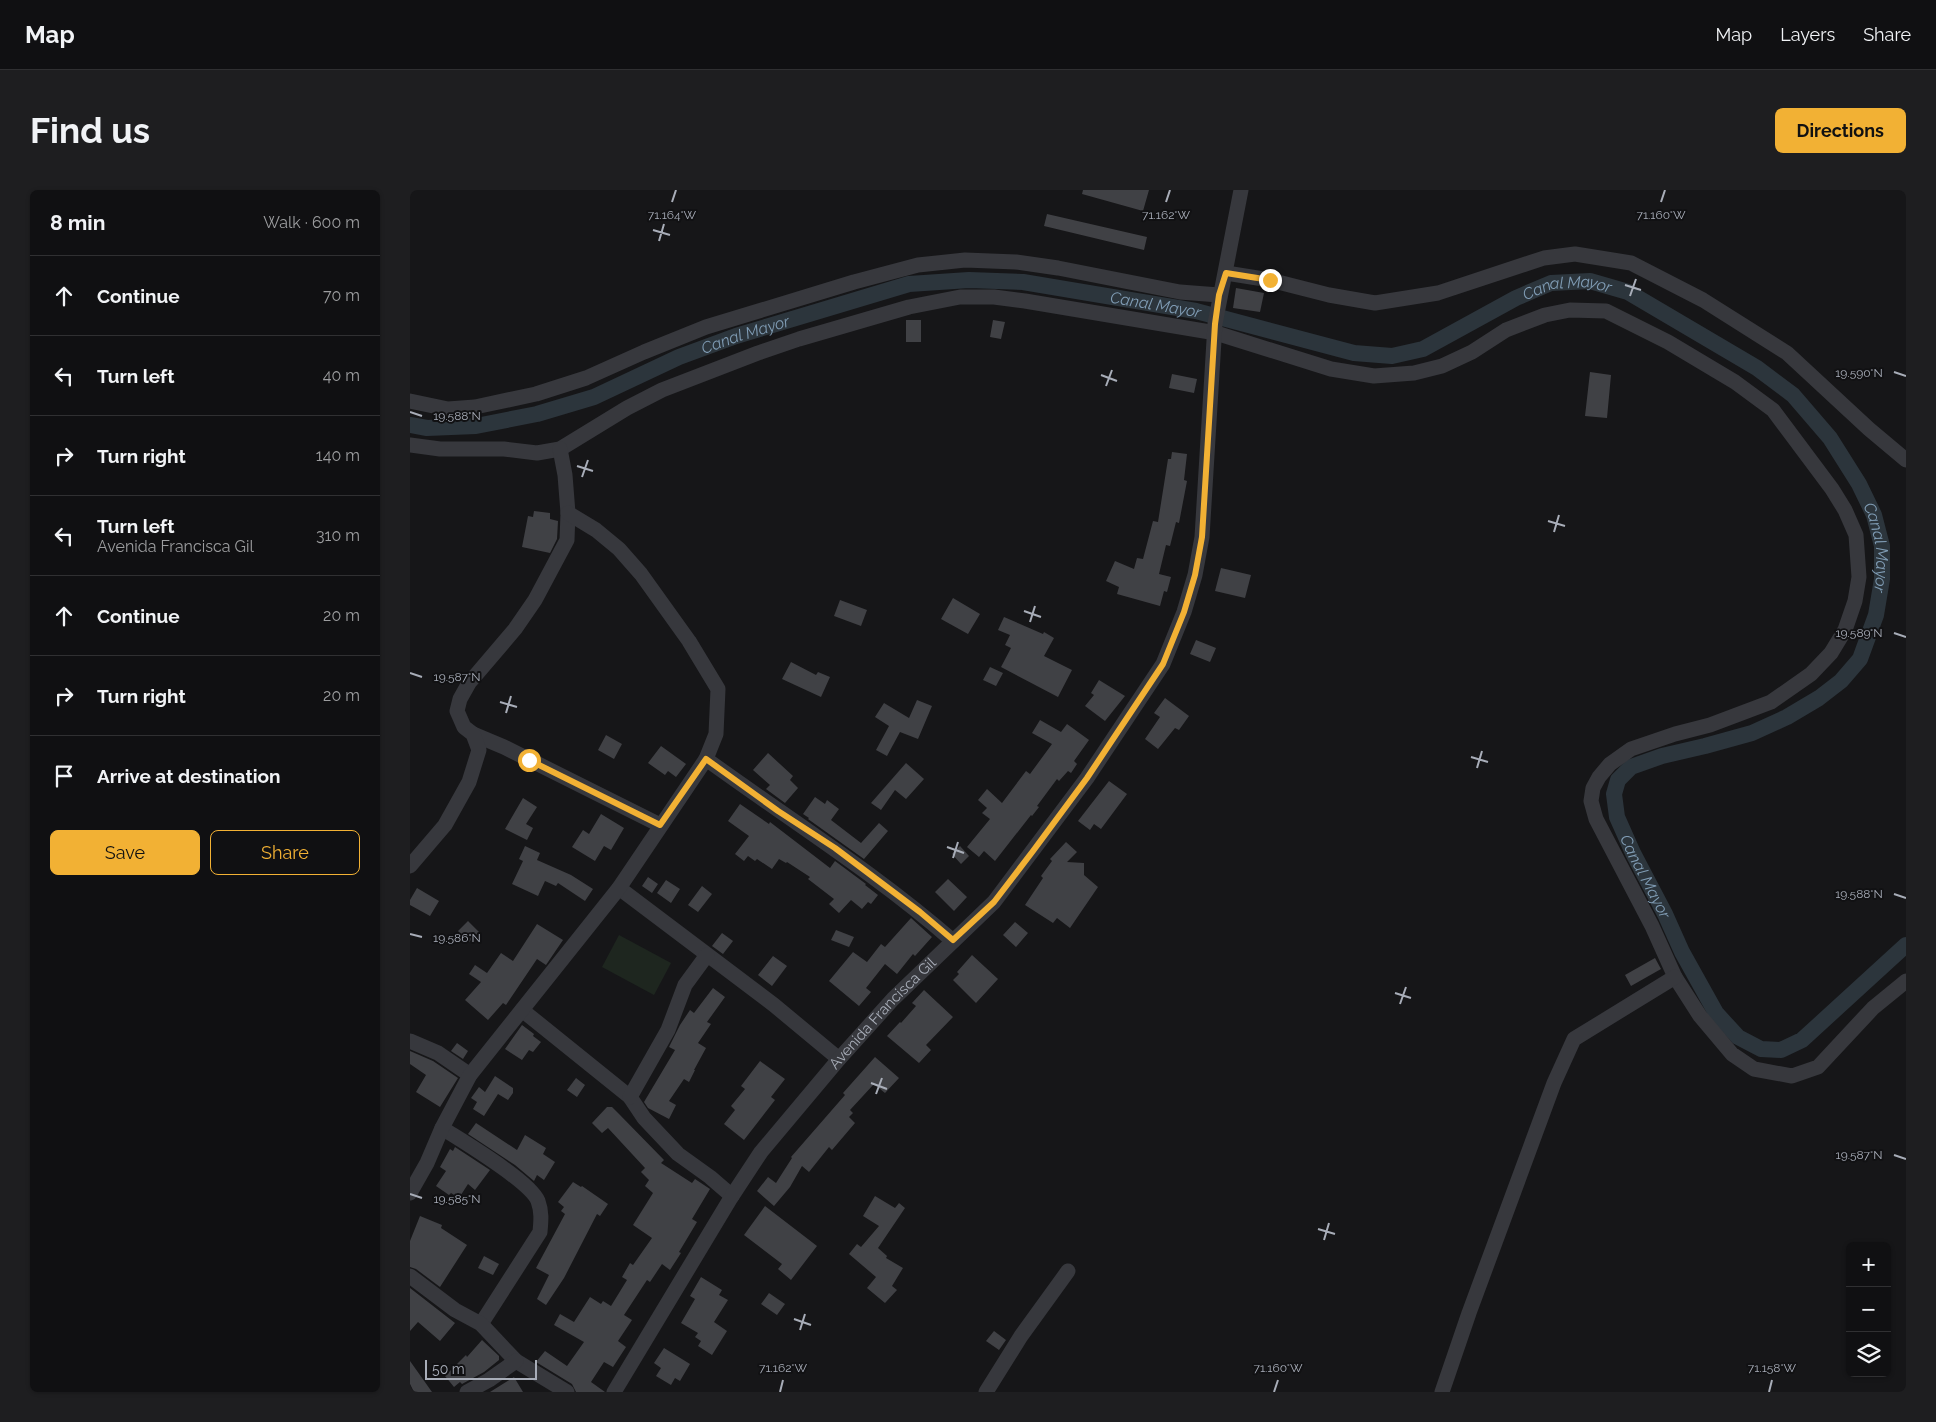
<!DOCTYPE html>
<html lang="en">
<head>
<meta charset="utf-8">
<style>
  :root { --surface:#101012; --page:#1e1e20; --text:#f1f3f6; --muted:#9c9d9f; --line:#303032; --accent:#f2b134 }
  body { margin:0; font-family:Raleway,sans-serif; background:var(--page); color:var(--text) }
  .controls { position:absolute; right:15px; bottom:15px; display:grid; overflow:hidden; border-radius:8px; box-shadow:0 1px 4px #0004 }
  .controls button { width:45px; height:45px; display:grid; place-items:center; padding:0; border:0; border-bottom:1px solid var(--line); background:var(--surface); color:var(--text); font:25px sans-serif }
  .scale { position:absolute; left:15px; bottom:12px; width:112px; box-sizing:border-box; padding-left:5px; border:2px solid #a8adb8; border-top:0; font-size:14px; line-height:18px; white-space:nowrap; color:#a8adb8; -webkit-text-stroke:4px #111113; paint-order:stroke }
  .stop { position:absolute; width:15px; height:15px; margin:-11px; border:4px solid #f2b134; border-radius:50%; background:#fff }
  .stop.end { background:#f2b134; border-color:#fff; box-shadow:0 1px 5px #0008 }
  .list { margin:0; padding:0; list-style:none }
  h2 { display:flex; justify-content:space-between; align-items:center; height:65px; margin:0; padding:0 20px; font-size:21px }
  h2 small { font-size:16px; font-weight:400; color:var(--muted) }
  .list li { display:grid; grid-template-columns:32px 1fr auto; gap:15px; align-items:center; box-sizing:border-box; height:80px; padding:0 20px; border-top:1px solid var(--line) }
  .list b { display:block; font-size:19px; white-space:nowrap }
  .list p { margin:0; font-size:16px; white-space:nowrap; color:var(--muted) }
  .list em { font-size:16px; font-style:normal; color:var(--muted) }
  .actions { display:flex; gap:10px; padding:15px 20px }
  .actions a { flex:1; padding:11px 0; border:1px solid var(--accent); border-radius:8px; text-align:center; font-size:18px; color:var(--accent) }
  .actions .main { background:var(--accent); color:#111 }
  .icon { flex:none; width:28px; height:28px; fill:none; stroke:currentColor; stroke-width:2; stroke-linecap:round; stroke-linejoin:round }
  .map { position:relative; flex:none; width:1496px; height:1202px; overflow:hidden; border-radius:8px }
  header { display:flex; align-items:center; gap:30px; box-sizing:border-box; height:70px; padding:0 25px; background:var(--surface); border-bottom:1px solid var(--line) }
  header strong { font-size:24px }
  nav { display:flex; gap:28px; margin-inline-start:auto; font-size:18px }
  .intro { display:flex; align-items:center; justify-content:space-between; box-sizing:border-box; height:120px; padding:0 30px }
  h1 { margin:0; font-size:35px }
  .button { padding:12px 22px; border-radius:8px; background:var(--accent); color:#111; font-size:18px; font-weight:700 }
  main { display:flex; gap:30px; padding:0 30px }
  aside { flex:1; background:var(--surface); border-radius:8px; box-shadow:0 1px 4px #0004 }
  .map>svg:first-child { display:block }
</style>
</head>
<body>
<header>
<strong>Map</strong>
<nav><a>Map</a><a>Layers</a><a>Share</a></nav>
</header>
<div class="intro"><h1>Find us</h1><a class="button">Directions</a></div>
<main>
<aside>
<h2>8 min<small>Walk · 600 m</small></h2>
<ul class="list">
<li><svg class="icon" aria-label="ahead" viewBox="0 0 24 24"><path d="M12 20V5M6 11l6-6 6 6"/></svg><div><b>Continue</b></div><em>70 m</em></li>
<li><svg class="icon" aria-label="left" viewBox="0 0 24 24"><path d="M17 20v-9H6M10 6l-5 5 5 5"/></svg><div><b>Turn left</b></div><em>40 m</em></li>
<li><svg class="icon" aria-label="right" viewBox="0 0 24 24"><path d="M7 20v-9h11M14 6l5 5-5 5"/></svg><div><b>Turn right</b></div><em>140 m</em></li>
<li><svg class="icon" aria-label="left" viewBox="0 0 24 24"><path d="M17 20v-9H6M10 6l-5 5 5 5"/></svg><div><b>Turn left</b><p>Avenida Francisca Gil</p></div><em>310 m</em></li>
<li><svg class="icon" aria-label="ahead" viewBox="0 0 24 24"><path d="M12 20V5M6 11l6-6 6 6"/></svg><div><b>Continue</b></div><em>20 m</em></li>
<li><svg class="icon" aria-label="right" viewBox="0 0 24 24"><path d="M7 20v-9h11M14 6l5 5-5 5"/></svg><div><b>Turn right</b></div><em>20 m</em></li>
<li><svg class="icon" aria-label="arrive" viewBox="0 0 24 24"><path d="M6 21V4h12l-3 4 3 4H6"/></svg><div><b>Arrive at destination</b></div></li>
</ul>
<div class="actions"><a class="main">Save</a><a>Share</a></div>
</aside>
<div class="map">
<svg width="1496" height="1202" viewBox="0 0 1496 1202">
  <rect width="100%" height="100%" fill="#161618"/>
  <path fill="#1e261f" d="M209,745l52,28 -17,32 -52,-28z"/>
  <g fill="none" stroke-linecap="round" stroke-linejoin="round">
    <path stroke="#2c353c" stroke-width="16" id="s1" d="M0,235l17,3 49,-2 61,-12 57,-17 85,-40 57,-21 173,-52 60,-4 54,2 173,29 158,42 38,3 31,-7 93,-51 35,-15 39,-2 38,11 129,76 36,27 37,43 29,46 15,31 8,31v33l-6,36 -16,44 -19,22 -22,17 -32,19 -35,16 -47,13 -43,10 -31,11 -13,13 -4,14 3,23 16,36 32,61 17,38 34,61 22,24 23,12 20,1 21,-10 104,-95"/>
  </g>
  <path fill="#404145" d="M673,0h66l-6,21 -61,-17z
    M637,24l100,23 -3,13 -100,-24z
    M826,98l28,5 -4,19 -27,-4z
    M496,130h15v22h-15z
    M583,130l12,2 -4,17 -11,-2z
    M1180,182l21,3 -4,43 -22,-2z
    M762,184l25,5 -3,14 -25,-5z
    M762,262l15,2 -3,26 3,1 -8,42 -3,-1 -6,24 -4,-1 -7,29 12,3 -4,15 -3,-1 -4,15 -43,-12 2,-7 -13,-6 9,-20 19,8 3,-11 6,1 10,-38 5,1 10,-63h3z
    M124,321l16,2v6l8,2 -1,18 -7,14 -28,-6 6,-31 5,1z
    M811,378l30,7 -6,23 -30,-7z
    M543,408l27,16 -12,20 -27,-15z
    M430,410l27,10 -6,16 -27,-10z
    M594,427l39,17 1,-2 10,6 -10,18 28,14 -14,27 -57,-30 10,-19 -6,-3 5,-10 -12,-5z
    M786,450l20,8 -6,14 -20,-8z
    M381,472l25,13 2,-3 12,5 -9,20 -39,-18z
    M580,477l13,6 -7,13 -13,-6z
    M689,490l26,16 -20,25 -20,-15 9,-11 -3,-2z
    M755,508l24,18 -10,14 -4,-2 -17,21 -13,-10 15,-22 -6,-4z
    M507,510l15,6 -14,33 -18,-7 -13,24 -11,-6 13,-24 -14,-9 9,-14 25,15z
    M630,530l21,12 6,-8 22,16 -15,21 3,3 -6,9 -3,-2 -9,10 -2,-2 -20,27 2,1 -7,9 -1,-1 -36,46 -11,-10 -5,6 -12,-10 23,-28 -8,-6 5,-5 -9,-8 9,-11 15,14 24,-32 4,3 22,-30 -20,-11z
    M196,545l16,9 -8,15 -16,-9z
    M251,556l25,18 -10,13 -8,-6 -3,4 -17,-12z
    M358,563l25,23 -3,4 8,8 -13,15 -19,-14 4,-4 -17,-15z
    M496,573l18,16 -18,20 -11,-9 -14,20 -10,-7z
    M699,591l18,13 -26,35 -7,-5 -4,6 -12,-9z
    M405,607l10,7 2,-4 12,9 -8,11 30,23 18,-20 9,8 -24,28 -56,-40 1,-1 -6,-4z
    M113,608l14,9 -11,17 7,4 -6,12 -22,-11z
    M330,614l29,20 1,-2 60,46 5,-7 31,23 -1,1 13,10 -7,9 -3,-2 -6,7 -11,-9 -12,13 -10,-9 5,-5 -26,-20 2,-2 -23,-15 -1,1 -7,-4 -7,10 -15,-10 -2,2 -7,-5 -4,5 -9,-7 14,-18 -21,-15z
    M191,624l23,14 -13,22 -7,-4 -9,15 -23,-14 11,-17 6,4z
    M656,652l11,10 -10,10 17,1v12l14,12 -28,41 -13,-10 -4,5 -28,-18 18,-27 -2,-2 11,-15 -2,-2z
    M115,656l15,7 -3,7 34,15 22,14 -8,12 -27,-18 -2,3 -11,-5 -7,15 -26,-12 11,-23 -4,-2z
    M550,656l9,10 -8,8 -9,-10z
    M238,687l10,7 -6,9 -10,-7z
    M538,689l19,18 -13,14 -19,-19z
    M256,690l14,9 -9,14 -14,-10z
    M292,696l10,8 -14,18 -10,-7z
    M7,698l22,13 -9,15 -20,-11v-5z
    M501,728l21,19 -17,19 -2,-2 -16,20 -12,-10 -19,24 5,4 -12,14 -30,-25 24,-29 14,10 14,-18 4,3z
    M58,731l11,11 -10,10 -11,-11z
    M605,732l13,11 -12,14 -13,-12z
    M127,734l26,16 -17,25 -9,-6 -31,46 -3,-2 -15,17 -23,-20 16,-18 -12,-8 6,-9 12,8 14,-20 12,8z
    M426,740l18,7 -5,10 -18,-7z
    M312,743l11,8 -10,13 -11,-8z
    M562,765l26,24 -22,24 -23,-23 6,-6 -2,-2z
    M363,766l14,10 -15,20 -14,-11z
    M1245,768l6,11 -30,17 -6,-11z
    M303,798l12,9 -18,25 4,2 -13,19 8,5 -12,22h1l-6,12 -5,-3 -15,22 7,4 -7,14 -21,-11 -4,-6 31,-52 -6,-3 11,-22 10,-15 4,3z
    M514,800l29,27 -27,28 5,5 -12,13 -32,-27 13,-14 1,1 15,-17 -4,-3z
    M112,835l12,9 -1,2 8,6 -8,10 -4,-2 -7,10 -17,-11z
    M47,853l11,8 -5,8 -12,-8z
    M0,861l23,10 25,17 -18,29 -24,-15 10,-17 -16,-11z
    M465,867l24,21 -14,15 -11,-9 -24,26 3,3 -4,4 6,6 -23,27 -3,-3 -20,25 -7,-6 -12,21 -16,19 -17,-15 11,-14 8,6 16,-25 -1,-1 54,-62 -2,-2z
    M350,871l25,18 -14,18 4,3 -31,40 -20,-16 11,-14 -4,-4 14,-17 -4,-3z
    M85,886l18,12v5l-5,7 -10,-6 -14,22 -11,-7 4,-7 -6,-4 8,-11 6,5z
    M166,888l9,7 -8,12 -10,-7z
    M197,917h5l8,8 44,45 -3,3 31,20 3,-4 15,10 -18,30 5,3 -18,30 2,1 -11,17 -8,-6 -12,18 -3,-2 -23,35 8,5 -14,21 8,6 -13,20 -9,-5 -13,20 14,10h-29l-4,-8 -36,-22 9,-11 22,15 17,-24 -30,-17 6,-11 14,8 16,-25 11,7 2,-3 8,5 16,-26 -5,-3 8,-14 3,2 19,-27 -19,-13 20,-32 -8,-7 4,-6 -8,-8 4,-4 -37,-40 -6,5 -10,-10z
    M66,933l41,27 8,-15 21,13 -3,6 12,8 -11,18 -7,-5 -3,6 -19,-16 -47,-31z
    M45,957l35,23 -15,20 -7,-6 -9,14 -8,-5 -2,2 -13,-9 10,-15 -6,-4 10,-18 3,2z
    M163,992l8,5 1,-1 26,18 -8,12 -3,-2 -33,64 -18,27 -9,-6 12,-24 -13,-7 29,-54 -4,-3 3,-4 -6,-5z
    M465,1006l20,12 4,-5 6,5 -27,40 9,8 -1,2 17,10 -11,18 5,4 -12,13 -18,-15 9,-11 -27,-23 8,-10 4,3 18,-21 -16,-10z
    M355,1016l52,40 -26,34 -13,-11 4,-5 -38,-29z
    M10,1026l22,9 -1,3 26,17 -27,42 -24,-18 -6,-2v-26z
    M74,1066l15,8 -6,11 -15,-7z
    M291,1087l21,13 -3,5 9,5 -14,22 13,9 -15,24 -14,-9 3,-5 -6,-4 3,-4 -17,-10 14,-24 -5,-3z
    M0,1098l45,35 -15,18 -22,-19 -8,9z
    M359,1103l16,11 -8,11 -16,-11z
    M584,1141l12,9 -7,10 -13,-9z
    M72,1150l17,16v4l-15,12 -22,12 -2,-2 -6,5 -9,-11 21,-21 1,2z
    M254,1158l26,16 -10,17 -5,-3 -4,7 -15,-9 5,-8 -7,-5z
    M0,1171l22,31h-18l-4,-8z
    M104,1187l9,15h-33z"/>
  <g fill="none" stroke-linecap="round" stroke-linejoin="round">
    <g stroke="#37383d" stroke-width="15">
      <path d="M816,83l44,7 59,15 46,8 63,-10 106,-35 31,-4 56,9 72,37 84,53 82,76 37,31"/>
      <path d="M0,211l38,8 27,-2 61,-13 50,-16 58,-26 62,-25 148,-45 64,-17 47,-5 51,2 42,6 122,24 39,3"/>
      <path d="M0,255l30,4h64l33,4 23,-4 67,-41 35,-18 96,-37 41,-14 110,-32 51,-10h34l31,4 191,32 115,36 43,7 40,-3 28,-7 30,-14 34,-22 39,-15 25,-5 36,1 62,31 67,40 38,28 59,79 13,21 11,25 3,42 -4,24 -10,29 -14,23 -20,21 -40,28 -61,23 -35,9 -44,15 -21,15 -11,13 -6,11 -2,13 5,18 56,107 23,51 25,39 32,38 22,15 38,7 26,-9 55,-59 33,-27"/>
      <path d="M63,544l31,13 156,78"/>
      <path d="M296,569c84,61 169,114 247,182"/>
      <path d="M0,676l35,-41 24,-43 10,-32 -6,-16 -9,-7 -7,-16 3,-12 9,-16 46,-54 20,-29 32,-60 1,-27 -3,-38 -5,-26"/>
      <path d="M209,698l155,117 65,54"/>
      <path d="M112,820l108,87 14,21 34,36 32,23 22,19"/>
      <path d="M0,851l28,12 32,22"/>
      <path d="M220,907l38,-67 17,-45 22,-30"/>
      <path d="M32,938c20,13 88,53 96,73 4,11 3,20 2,31l-59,92"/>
      <path d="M0,1003l17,-30 15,-35 28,-53 149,-187 87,-129 10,-25 2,-45 -29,-48 -48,-67 -22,-25 -23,-19 -28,-17"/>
      <path d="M0,1086l45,34 26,14 35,37 51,31"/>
      <path d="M57,1202l22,-12 27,-19"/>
      <path id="s2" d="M204,1202l118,-196 29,-44 78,-93 54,-60 101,-97 93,-124 76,-114 21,-52 11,-37 7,-38 13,-213 26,-134"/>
      <path d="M576,1202l35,-56 47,-65"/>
      <path d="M1032,1202l27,-79 85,-230 20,-44 101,-62"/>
    </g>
  </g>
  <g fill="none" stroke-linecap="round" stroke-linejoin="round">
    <path stroke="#f2b134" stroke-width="6" d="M119,570l131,65 46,-66 72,52 57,37 85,64 33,28 41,-38 39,-51 54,-73 76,-114 21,-52 11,-37 7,-38 13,-213 4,-29 7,-22 44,7"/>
  </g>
  <path fill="none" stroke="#a8adb8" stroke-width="2" d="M262,12l4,-12M756,12l4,-12M1251,12l4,-12M243,40l17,5M249,51l5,-17M1215,95l16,5M1220,106l6,-17M1484,182l12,4M691,185l16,6M696,196l6,-16M0,222l12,4M167,276l16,5M172,287l6,-17M1138,331l17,5M1144,342l5,-17M614,421l17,6M620,432l5,-16M1484,443l12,4M0,483l12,4M90,512l17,5M96,523l5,-17M1061,567l17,5M1067,578l5,-17M537,657l17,6M543,668l5,-16M1484,704l12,4M0,744l12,3M985,803l16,5M990,814l6,-17M461,893l16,6M466,904l6,-16M1484,965l12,4M0,1004l12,4M908,1039l17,5M914,1050l5,-17M384,1129l17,6M390,1140l5,-16M370,1202l3,-12M864,1202l4,-12M1359,1202l3,-12"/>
  <g text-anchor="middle" stroke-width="4" stroke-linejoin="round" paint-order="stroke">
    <g font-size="15" fill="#a8adb8" stroke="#111113">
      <text dy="5" stroke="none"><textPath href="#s2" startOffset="466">Avenida Francisca Gil</textPath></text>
    </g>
    <g font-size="16" font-style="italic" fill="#7f9bb3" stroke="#111113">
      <text dy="6" stroke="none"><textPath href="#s1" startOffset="1206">Canal Mayor</textPath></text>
      <text dy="6" stroke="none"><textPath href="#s1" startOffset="772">Canal Mayor</textPath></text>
      <text dy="6" stroke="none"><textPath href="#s1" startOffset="352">Canal Mayor</textPath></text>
      <text dy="6" stroke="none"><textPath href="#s1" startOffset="1642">Canal Mayor</textPath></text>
      <text dy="6" stroke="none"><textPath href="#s1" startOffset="2138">Canal Mayor</textPath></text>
    </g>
  </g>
  <g font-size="12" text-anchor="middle" fill="#a8adb8" stroke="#111113" stroke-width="4" stroke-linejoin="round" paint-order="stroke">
    <text x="262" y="29">71.164°W</text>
    <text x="756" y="29">71.162°W</text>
    <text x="1251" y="29">71.160°W</text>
    <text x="1449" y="187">19.590°N</text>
    <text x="47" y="230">19.588°N</text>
    <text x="1449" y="447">19.589°N</text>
    <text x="47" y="491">19.587°N</text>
    <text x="1449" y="708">19.588°N</text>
    <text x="47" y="752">19.586°N</text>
    <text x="1449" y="969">19.587°N</text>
    <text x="47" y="1013">19.585°N</text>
    <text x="373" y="1182">71.162°W</text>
    <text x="868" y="1182">71.160°W</text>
    <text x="1362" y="1182">71.158°W</text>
  </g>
</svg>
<div class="controls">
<button>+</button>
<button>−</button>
<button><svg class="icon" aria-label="layers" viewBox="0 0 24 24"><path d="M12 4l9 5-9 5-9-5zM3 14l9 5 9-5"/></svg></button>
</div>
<div class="scale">50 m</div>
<div class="stop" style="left:119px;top:570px"></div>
<div class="stop end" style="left:860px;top:90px"></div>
</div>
</main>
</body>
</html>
